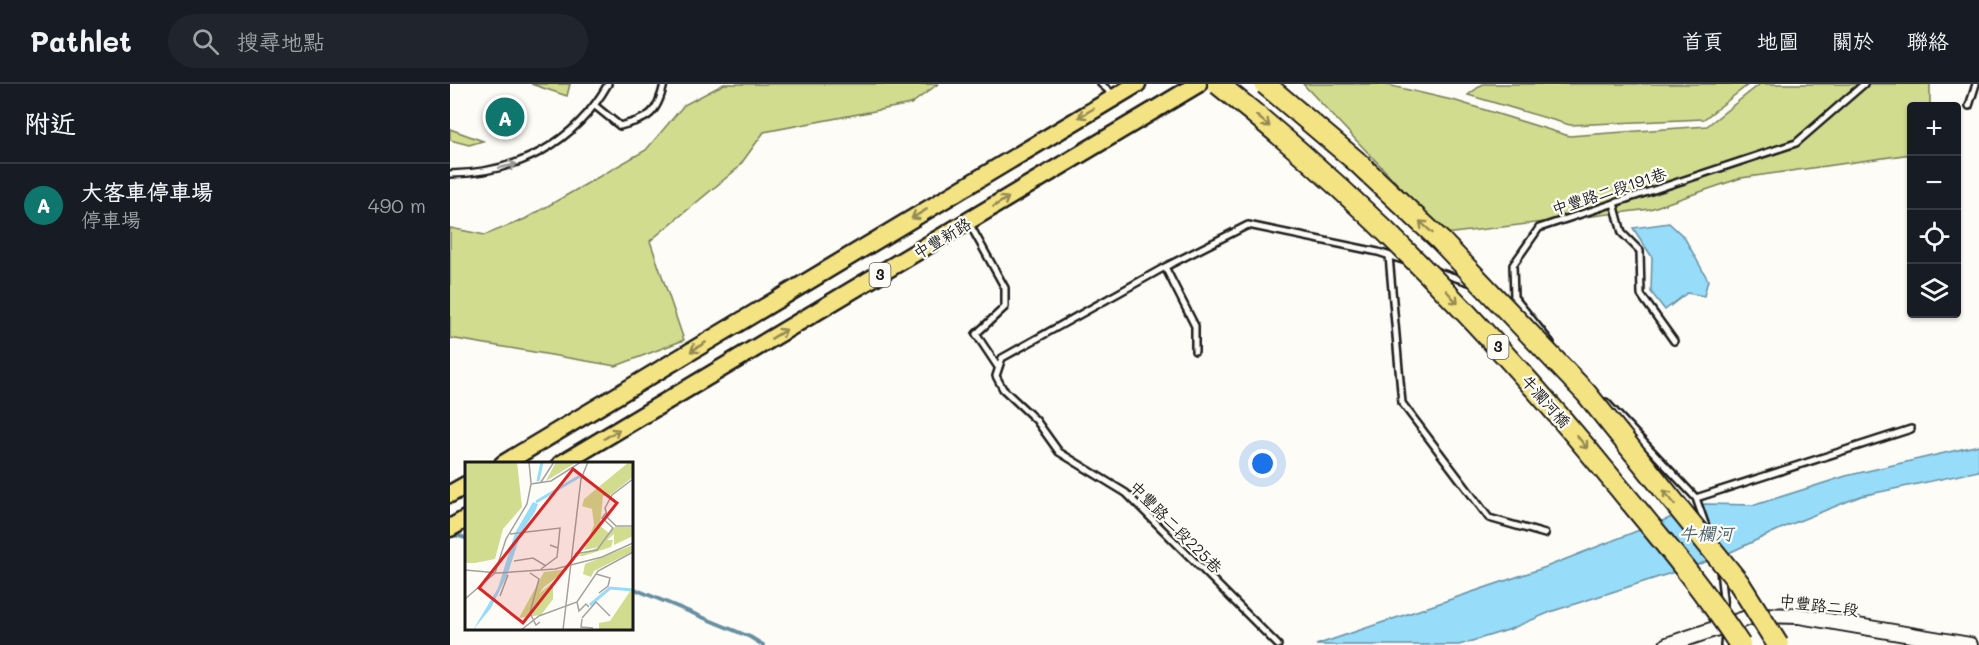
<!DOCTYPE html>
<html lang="zh-TW">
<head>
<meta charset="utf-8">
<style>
  :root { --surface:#171b24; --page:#20242c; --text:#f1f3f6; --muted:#9ea1a6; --line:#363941; --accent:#0f766e }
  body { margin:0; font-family:Mali,"LXGW WenKai TC",sans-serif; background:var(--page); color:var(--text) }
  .controls { position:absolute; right:18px; top:18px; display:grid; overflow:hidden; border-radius:6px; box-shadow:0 2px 4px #0004 }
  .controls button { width:54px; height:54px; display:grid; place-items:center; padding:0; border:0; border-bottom:2px solid var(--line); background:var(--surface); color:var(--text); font:30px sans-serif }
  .you { position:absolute; left:813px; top:380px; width:21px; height:21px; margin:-15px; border:4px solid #fff; border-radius:50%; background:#1a73e8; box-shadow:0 0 0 9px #1a73e833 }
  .badge { display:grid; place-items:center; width:39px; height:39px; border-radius:50%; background:var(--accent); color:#fff; font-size:20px; font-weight:700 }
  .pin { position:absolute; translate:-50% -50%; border:3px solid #fff; box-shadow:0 2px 6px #0006 }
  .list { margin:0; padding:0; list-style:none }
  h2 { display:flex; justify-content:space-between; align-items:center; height:78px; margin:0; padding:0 24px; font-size:26px }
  h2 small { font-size:20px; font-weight:400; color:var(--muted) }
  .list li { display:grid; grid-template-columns:39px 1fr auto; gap:18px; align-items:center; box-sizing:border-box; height:84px; padding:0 24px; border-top:2px solid var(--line) }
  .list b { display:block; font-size:22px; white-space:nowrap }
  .list p { margin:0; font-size:20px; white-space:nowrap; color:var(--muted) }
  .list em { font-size:20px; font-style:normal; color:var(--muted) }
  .icon { flex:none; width:33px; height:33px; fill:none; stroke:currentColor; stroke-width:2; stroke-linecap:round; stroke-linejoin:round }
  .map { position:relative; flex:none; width:1529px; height:561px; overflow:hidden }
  header { display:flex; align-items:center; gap:36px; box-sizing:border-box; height:84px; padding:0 30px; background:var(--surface); border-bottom:2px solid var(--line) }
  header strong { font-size:28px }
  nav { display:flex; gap:33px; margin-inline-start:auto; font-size:21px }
  .search { width:420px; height:54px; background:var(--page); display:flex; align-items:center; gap:15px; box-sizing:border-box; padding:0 21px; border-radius:33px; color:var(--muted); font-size:22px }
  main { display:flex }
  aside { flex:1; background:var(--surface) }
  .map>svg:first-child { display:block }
</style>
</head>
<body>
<header>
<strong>Pathlet</strong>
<div class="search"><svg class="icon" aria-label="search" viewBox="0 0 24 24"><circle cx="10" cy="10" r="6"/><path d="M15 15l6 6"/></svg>搜尋地點</div>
<nav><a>首頁</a><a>地圖</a><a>關於</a><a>聯絡</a></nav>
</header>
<main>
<aside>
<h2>附近<small></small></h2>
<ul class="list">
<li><span class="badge">A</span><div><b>大客車停車場</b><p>停車場</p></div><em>490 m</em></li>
</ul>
</aside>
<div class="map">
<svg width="1529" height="561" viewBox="0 0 1529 561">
  <rect width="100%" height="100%" fill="#fdfcf7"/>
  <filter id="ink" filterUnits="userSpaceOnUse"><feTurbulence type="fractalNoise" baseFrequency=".0167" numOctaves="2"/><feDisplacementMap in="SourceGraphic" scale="12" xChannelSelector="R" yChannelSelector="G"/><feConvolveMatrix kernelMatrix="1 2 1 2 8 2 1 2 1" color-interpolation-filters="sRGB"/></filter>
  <g filter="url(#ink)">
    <path fill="#d1dc8f" stroke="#767c56" stroke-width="1.5" d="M81,0h39l-3,12z
      M274,0h214l-27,20 -147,28 -26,36 -88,73 34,99 -68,26 -166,-28v-110l35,7 40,-16 121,-69 38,-45z
      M853,0h80l73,17 113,35 138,-10 53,-42h170v22h-18l-1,48 -170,24 -91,31 -205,25z
      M1033,0h266l-45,35 -134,6 -102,-30z
      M0,45l33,12 -14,4 -19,-5z"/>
    <path fill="#97dcf9" stroke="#668fa1" stroke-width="1.5" d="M1219,139l15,14 24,43 -4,16 -17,-3 -22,17 -14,-18 1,-35 -19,-29z
      M1529,361v26l-118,25 -72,29 -71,33 -165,53 -45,19 -49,15h-143l230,-78 159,-63 50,1 91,-29z"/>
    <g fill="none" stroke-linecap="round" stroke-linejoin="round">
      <path stroke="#668fa1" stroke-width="4" d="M1,450l15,4
        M182,504l118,49 13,8"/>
      <defs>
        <path id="service" d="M651,0l13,11
          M144,21l26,21c29,-8 37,-11 44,-42
          M1519,22l7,-22
          M0,90c67,-1 124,-30 158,-90
          M1164,119l8,30 18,18 1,44 33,46
          M519,139l36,65v19l-29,27 22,33
          M939,172l13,147 87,115 56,16
          M715,183l-163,91 -6,18 7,13 33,31 23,32 67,41 152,152
          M985,187l37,12
          M1101,259l-37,-46 -1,-32 26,-37 257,-85 68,-59
          M745,267v-25l-30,-59 83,-42 130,27 28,9
          M1156,318l90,96 12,34
          M1246,414l215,-69
          M1270,486l4,38
          M1274,561l1,-13"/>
        <path id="tertiary" d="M1217,561l89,-30 43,1 171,29"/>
        <path id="primary" d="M53,380l634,-380
          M111,380l637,-380
          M0,410l16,-9
          M0,444l16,-9"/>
      </defs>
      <use href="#service" stroke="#1c1c1c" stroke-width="10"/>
      <use href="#tertiary" stroke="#1c1c1c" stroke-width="18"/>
      <use href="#primary" stroke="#1c1c1c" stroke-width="21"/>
      <use href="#service" stroke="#fdfcf7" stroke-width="5"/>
      <use href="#tertiary" stroke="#fdfcf7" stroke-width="14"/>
      <use href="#primary" stroke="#f4e382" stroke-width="16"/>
      <defs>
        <path id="motorway-bridge" d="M768,0c148,117 278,253 397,399 44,53 88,105 125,162
          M815,0l91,77 85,80 145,152 153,190 39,62"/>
      </defs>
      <use href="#motorway-bridge" stroke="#1c1c1c" stroke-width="24" stroke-linecap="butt"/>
      <use href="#motorway-bridge" stroke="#f4e382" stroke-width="20"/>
    </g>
    <defs><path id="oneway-shaft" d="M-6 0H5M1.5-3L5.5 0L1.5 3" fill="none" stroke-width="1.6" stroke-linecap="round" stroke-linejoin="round" transform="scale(1.5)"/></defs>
    <g stroke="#938954">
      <use href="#oneway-shaft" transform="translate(636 29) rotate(150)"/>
      <use href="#oneway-shaft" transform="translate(813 37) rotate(40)"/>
      <use href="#oneway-shaft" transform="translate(551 118) rotate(-31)"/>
      <use href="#oneway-shaft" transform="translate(469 130) rotate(149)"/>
      <use href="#oneway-shaft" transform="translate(976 143) rotate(-137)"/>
      <use href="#oneway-shaft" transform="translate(1002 213) rotate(48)"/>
      <use href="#oneway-shaft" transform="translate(329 250) rotate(-31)"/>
      <use href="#oneway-shaft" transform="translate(248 263) rotate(149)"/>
      <use href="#oneway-shaft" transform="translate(162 350) rotate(-31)"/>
      <use href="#oneway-shaft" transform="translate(1132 358) rotate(51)"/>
      <use href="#oneway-shaft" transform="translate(1219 413) rotate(-129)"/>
    </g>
    <use stroke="#989794" href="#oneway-shaft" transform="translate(58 82) rotate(-13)"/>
  </g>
  <g text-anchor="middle" stroke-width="4.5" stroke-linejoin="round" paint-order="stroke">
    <g fill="#fdfcf7" stroke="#605f5e" stroke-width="1.5">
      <rect x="419.5" y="179" width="21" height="24" rx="4.5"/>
      <rect x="1037.5" y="251" width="21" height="24" rx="4.5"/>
    </g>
    <g font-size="15" font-weight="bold" fill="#1c1c1c">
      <text x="430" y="196">3</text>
      <text x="1048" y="268">3</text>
    </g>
    <g font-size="16" fill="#1c1c1c" stroke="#fdfcf7">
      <text transform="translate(1159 107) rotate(-18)" y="6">中豐路二段191巷</text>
      <text transform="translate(492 154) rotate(-31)" y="6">中豐新路</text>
      <text transform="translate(1096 317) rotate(48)" y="6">牛瀾河橋</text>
      <text transform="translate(726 443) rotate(45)" y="6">中豐路二段225巷</text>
      <text transform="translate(1369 521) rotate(7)" y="6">中豐路二段</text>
    </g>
    <g font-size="18" font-style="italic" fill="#475f69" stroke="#fdfcf7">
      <text x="1256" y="456">牛欄河</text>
    </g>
  </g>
  <g transform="translate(15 378)">
    <rect width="168" height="168" fill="#fdfcf7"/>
    <path d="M0,0h52l5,45 -19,22 -8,30 -20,4h-10zM91,0h21l-31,19zM164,0h4v15l-24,19h-6l-3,30 9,7 6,-6h18v9l-19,9v-11l-7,6h6l-2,7 -28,9h-7l23,-9 -15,3 10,-25 -2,-16 -10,-3 2,-7zM168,83v6l-39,20 -3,6 -8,-3 2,-10zM103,107l-24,18 -5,7 14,-12v17l-12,16 -22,3 25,-46zM168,125v43h-34v-7l11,-2z" fill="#d1dc8f"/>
    <path d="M68,40l5,2 -3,8 -14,21 -14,43 -16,32 -18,22 25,-42 17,-55z" fill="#97dcf9"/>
    <path fill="none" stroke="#97dcf9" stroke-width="3" d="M73,19l4,-19M71,40l44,-26M125,143l20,-17 23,2"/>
    <path fill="none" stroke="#a3a29f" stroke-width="1.5" d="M64,0l2,21M168,17l-21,16 -7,13 3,10 8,8h17M76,20l13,-20M45,72l50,-6 -2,20M110,92l22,-4 16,-22 -11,-10 4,-5M49,99l19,-3 13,8M76,107l16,-12 1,-9 -8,-3M0,108l33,3 57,-4 47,-12 31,-14M65,111l9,6 -9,34 6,12 4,-3M131,112l14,4 -2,8 -9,7M35,134l8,-21M0,137l30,-26 11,-34 21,-35 4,-20 20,-3 30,-19M112,140l2,9 7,-7 3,3M117,156l14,-16 14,14M117,157l-1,8 12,1M56,168l18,-14 38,-14 21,-31 35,-19M98,168l18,-151 7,-17"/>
    <path fill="#d62828" fill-opacity="0.15" stroke="#d62828" stroke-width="3" d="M108,7l44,34 -94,120 -44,-35z"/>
    <rect width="168" height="168" fill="none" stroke="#1c1c1c" stroke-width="3"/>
  </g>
</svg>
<div class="controls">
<button>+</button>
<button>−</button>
<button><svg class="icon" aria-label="locate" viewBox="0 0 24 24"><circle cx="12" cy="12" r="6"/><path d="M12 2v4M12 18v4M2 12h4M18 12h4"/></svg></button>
<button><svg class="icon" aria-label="layers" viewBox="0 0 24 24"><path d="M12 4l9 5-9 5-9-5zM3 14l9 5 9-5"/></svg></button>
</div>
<div class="you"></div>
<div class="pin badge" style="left:55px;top:33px">A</div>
</div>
</main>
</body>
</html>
